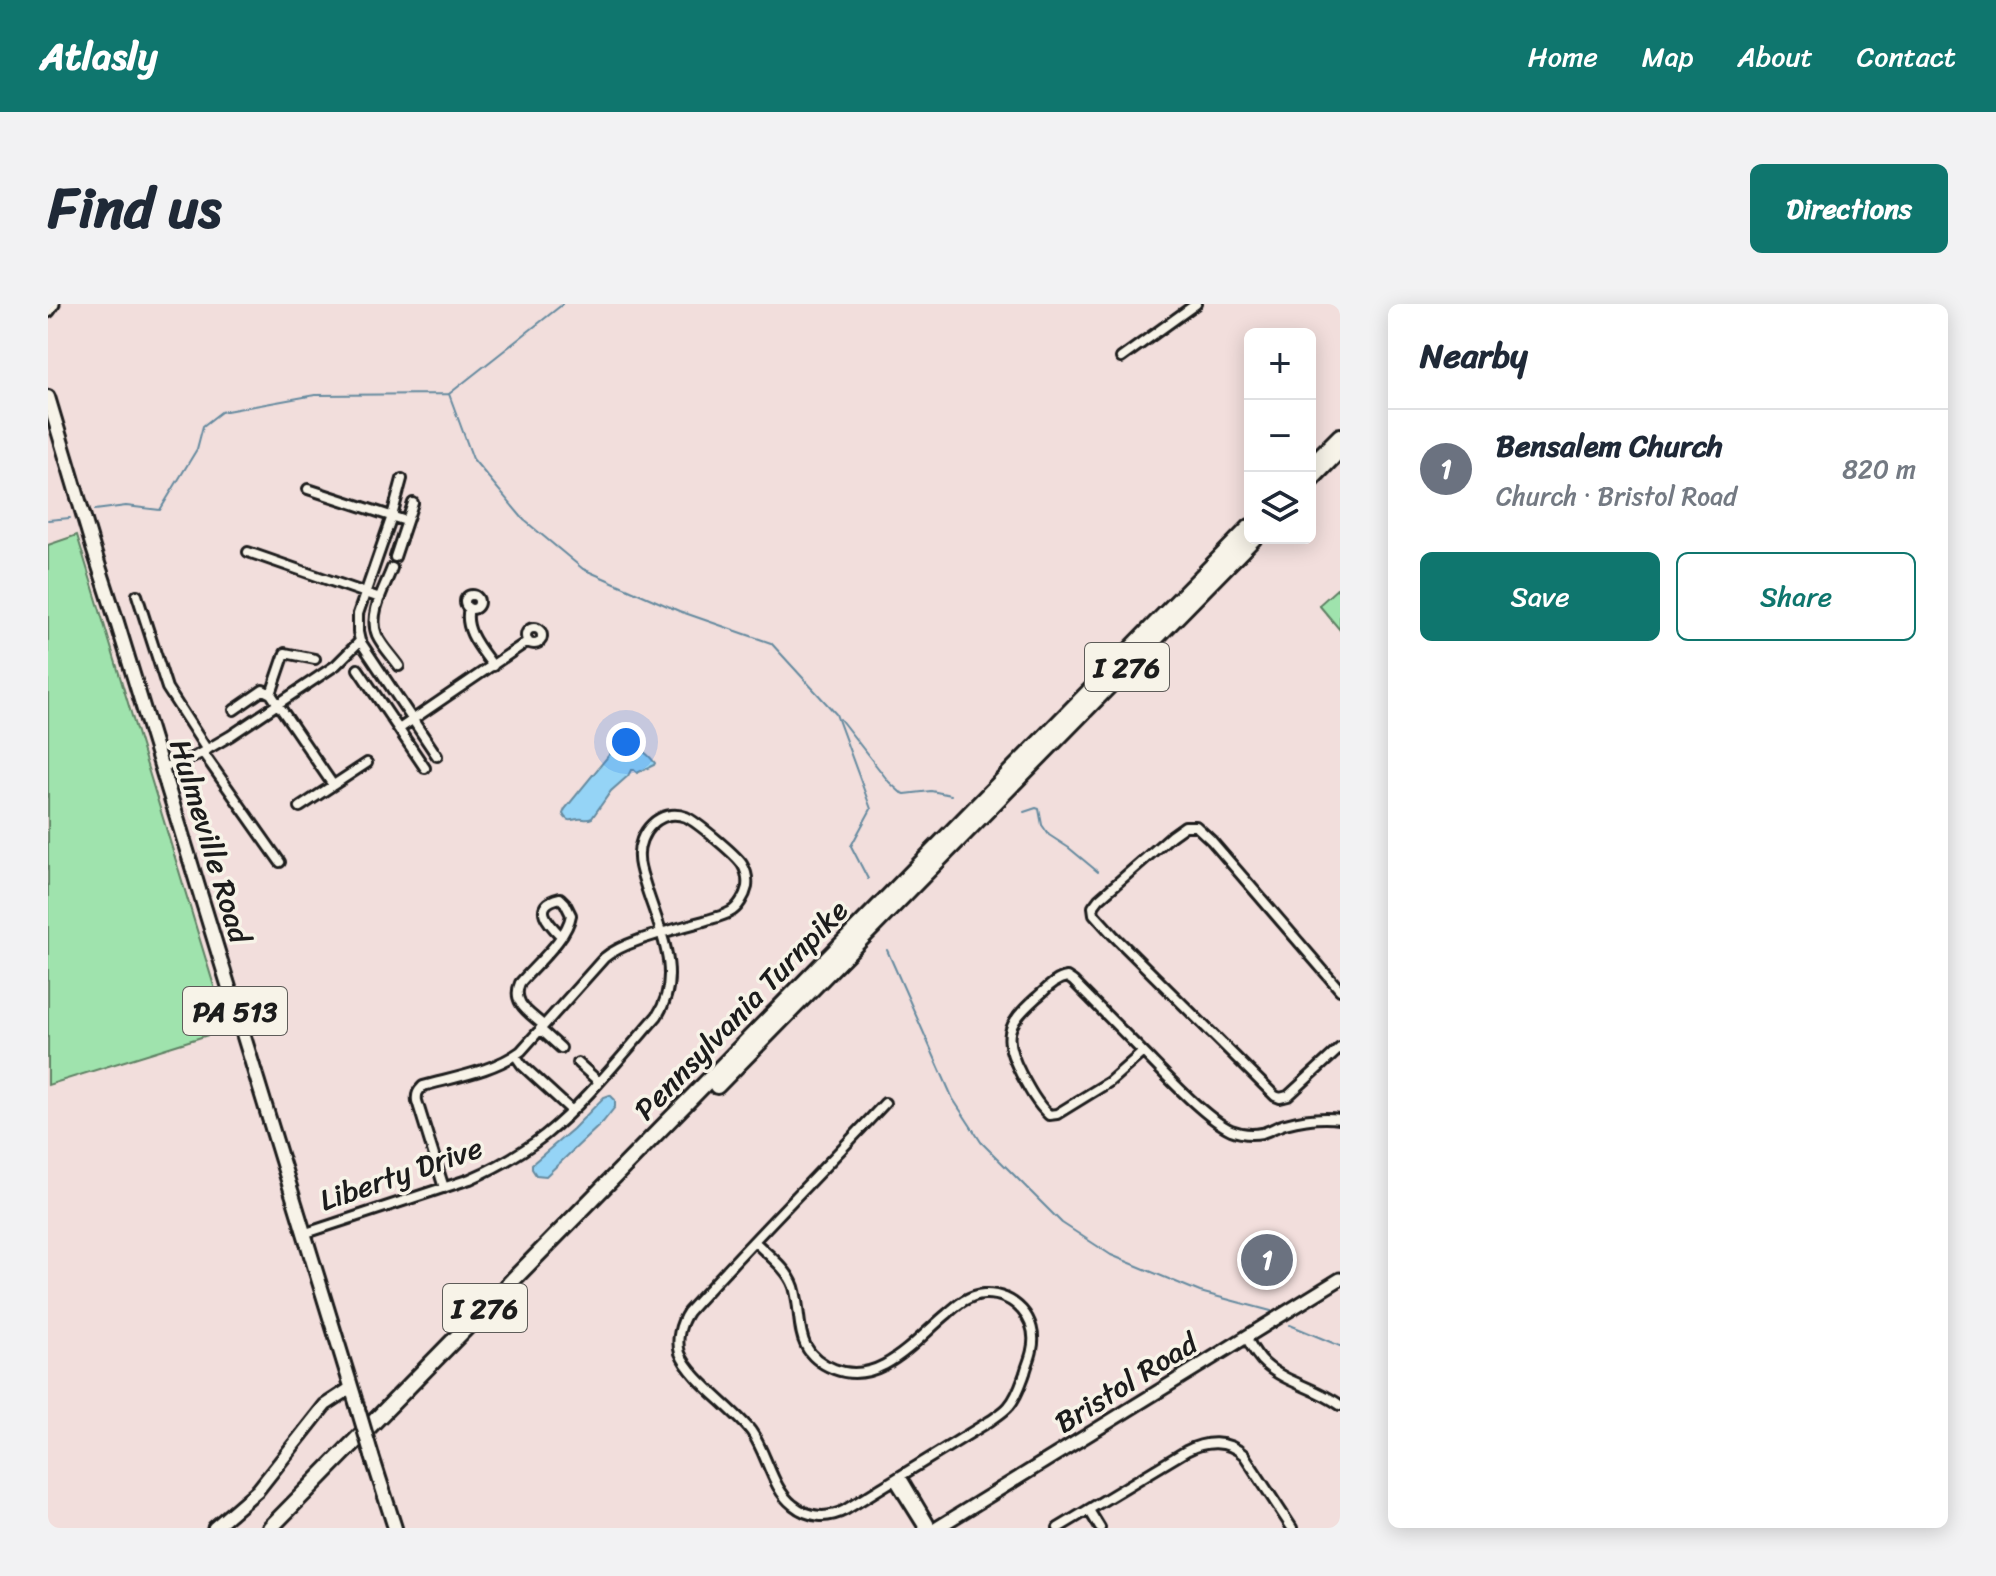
<!DOCTYPE html>
<html lang="en">
<head>
<meta charset="utf-8">
<style>
  :root { --surface:#fff; --page:#f2f2f3; --text:#1f2937; --muted:#747a83; --line:#e0e1e3; --accent:#0f766e }
  body { margin:0; font-family:Sriracha,sans-serif; background:var(--page); color:var(--text) }
  .controls { position:absolute; right:24px; top:24px; display:grid; overflow:hidden; border-radius:12px; box-shadow:0 4px 20px #0003 }
  .controls button { width:72px; height:72px; display:grid; place-items:center; padding:0; border:0; border-bottom:2px solid var(--line); background:var(--surface); color:var(--text); font:40px sans-serif }
  .you { position:absolute; left:578px; top:438px; width:28px; height:28px; margin:-20px; border:6px solid #fff; border-radius:50%; background:#1a73e8; box-shadow:0 0 0 12px #1a73e833 }
  .badge { display:grid; place-items:center; width:52px; height:52px; border-radius:50%; background:var(--accent); color:#fff; font-size:26px; font-weight:700 }
  .pin { position:absolute; translate:-50% -50%; border:4px solid #fff; box-shadow:0 2px 8px #0006 }
  .list { margin:0; padding:0; list-style:none }
  h2 { display:flex; justify-content:space-between; align-items:center; height:104px; margin:0; padding:0 32px; font-size:34px }
  h2 small { font-size:26px; font-weight:400; color:var(--muted) }
  .list li { display:grid; grid-template-columns:52px 1fr auto; gap:24px; align-items:center; box-sizing:border-box; height:120px; padding:0 32px; border-top:2px solid var(--line) }
  .list b { display:block; font-size:30px; white-space:nowrap }
  .list p { margin:0; font-size:26px; white-space:nowrap; color:var(--muted) }
  .list em { font-size:26px; font-style:normal; color:var(--muted) }
  .actions { display:flex; gap:16px; padding:24px 32px }
  .actions a { flex:1; padding:18px 0; border:2px solid var(--accent); border-radius:12px; text-align:center; font-size:28px; color:var(--accent) }
  .actions .main { background:var(--accent); color:#fff }
  .icon { flex:none; width:44px; height:44px; fill:none; stroke:currentColor; stroke-width:2; stroke-linecap:round; stroke-linejoin:round }
  .map { position:relative; flex:none; width:1292px; height:1224px; overflow:hidden; border-radius:12px }
  header { display:flex; align-items:center; gap:48px; box-sizing:border-box; height:112px; padding:0 40px; background:var(--accent); color:#fff }
  header strong { font-size:38px }
  nav { display:flex; gap:44px; margin-inline-start:auto; font-size:28px }
  .intro { display:flex; align-items:center; justify-content:space-between; box-sizing:border-box; height:192px; padding:0 48px }
  h1 { margin:0; font-size:56px }
  .button { padding:20px 36px; border-radius:12px; background:var(--accent); color:#fff; font-size:28px; font-weight:700 }
  main { display:flex; gap:48px; padding:0 48px }
  aside { flex:1; background:var(--surface); border-radius:12px; box-shadow:0 4px 20px #0003 }
  .map>svg:first-child { display:block }
</style>
</head>
<body>
<header>
<strong>Atlasly</strong>
<nav><a>Home</a><a>Map</a><a>About</a><a>Contact</a></nav>
</header>
<div class="intro"><h1>Find us</h1><a class="button">Directions</a></div>
<main>
<div class="map">
<svg width="1292" height="1224" viewBox="0 0 1292 1224">
  <rect width="100%" height="100%" fill="#f2dedc"/>
  <filter id="ink" filterUnits="userSpaceOnUse"><feTurbulence type="fractalNoise" baseFrequency=".0125" numOctaves="2"/><feDisplacementMap in="SourceGraphic" scale="16" xChannelSelector="R" yChannelSelector="G"/><feConvolveMatrix kernelMatrix="1 2 1 2 8 2 1 2 1" color-interpolation-filters="sRGB"/></filter>
  <g filter="url(#ink)">
    <path fill="#9fe3ad" stroke="#5e8064" stroke-width="2" d="M29,231l150,494 -179,56v-540z
      M1292,282v44l-21,-25z"/>
    <path fill="#95d4f6" stroke="#658a9f" stroke-width="2" d="M570,440c15,-1 27,6 37,19l-1,2 -17,8 -3,-3h-3l-3,6 -17,15 -19,27c-6,3 -8,0 -14,1 -8,1 -10,4 -15,-5l2,-5z
      M562,791l5,5v7l-12,15 -57,54 -10,-1 -4,-6v-5l41,-35 31,-32z"/>
    <g fill="none" stroke-linecap="round" stroke-linejoin="round">
      <path stroke="#658a9f" stroke-width="2" d="M401,90l24,65 51,61 59,49 96,42 92,32 65,71 35,95 -20,37 17,33
        M47,206l31,-4 34,4 37,-61 6,-23 18,-14 94,-17 134,-1 114,-90
        M0,216l22,-2
        M792,415l49,63 11,10 5,2 26,-3 20,4
        M976,508l12,-4 3,1 3,16 7,10 20,13 29,24
        M839,646l66,149 28,43 81,81 49,32 89,37 71,19
        M1242,1021l50,21"/>
      <defs>
        <path id="street" d="M1073,54l75,-54
          M260,185l98,32
          M200,248l132,46
          M347,253l18,-54
          M344,264c-7,19 -24,46 -15,67 5,11 15,21 22,31
          M89,291l30,93 40,62
          M417 298a7 7 0 1 1 14 0a7 7 0 1 1-14 0Z
          M421,304c-6,22 12,41 24,58
          M478 332a8 8 0 1 1 16 0a8 8 0 1 1-16 0Z
          M312,337l77,115
          M267,355l-30,-6 -14,41 62,91
          M310,365l67,99
          M186,406l29,-20 8,4
          M351,425l129,-88
          M155,449l77,109
          M113,464l33,-11 36,-21 106,-71 24,-24 -2,-9v-18l34,-98 10,-37
          M252,503l67,-44
          M1019,673l6,4 70,71 -34,30 -52,32 -8,1c-12,-11 -20,-26 -28,-41 -19,-37 -15,-49 15,-76 10,-8 18,-19 31,-21z
          M1292,686l-129,-150 -15,-14h-11l-14,10 -72,63 -6,8 1,7 19,21 162,161 5,2 8,-2 52,-48
          M495,721c-13,-12 -32,-22 -23,-42 16,-19 47,-44 51,-68l-6,-12 -5,-5c-30,7 -11,26 1,38
          M492,725l21,19
          M1095,748c21,21 62,66 88,78 10,4 20,5 31,3 8,-2 15,-7 23,-9 18,-5 36,-8 55,-5
          M467,751l7,10 49,45
          M530,759l20,18
          M255,930l167,-55c27,-12 52,-26 75,-44 40,-32 78,-81 112,-119 27,-41 2,-87 -11,-129 -3,-10 -7,-20 -7,-29 -2,-25 21,-51 47,-41 11,5 49,37 56,47 5,8 6,15 5,23 -2,9 -9,21 -17,25 -7,4 -16,6 -23,8 -29,9 -82,20 -103,38l-83,93c-27,20 -65,26 -98,35 -5,5 -7,8 -6,15l27,87
          M706,937c13,13 34,28 40,46 10,33 -3,65 40,82 46,18 81,-29 113,-55 11,-10 22,-19 37,-20 30,-1 55,25 48,56 -1,7 -5,15 -7,23 -4,11 -8,24 -16,33 -5,6 -12,10 -19,15l-145,89c-17,9 -36,8 -52,-5 -21,-16 -26,-52 -42,-74 -18,-23 -62,-53 -71,-78 -4,-13 0,-29 8,-41 64,-71 132,-139 197,-209
          M1198,1033c5,9 11,20 19,27 21,19 52,24 75,41
          M853,1172l28,47 1,5
          M846,1176l30,48
          M1041,1206l11,18
          M1010,1224l128,-77c19,-10 41,-12 58,4l48,73"/>
        <path id="secondary" d="M0,7l5,-7
          M166,1224l44,-38 67,-85 26,-17
          M889,1224l403,-249"/>
        <path id="primary" d="M0,93l46,154 23,71 241,787
          M324,1152l23,72"/>
        <path id="highway" d="M1262,162l30,-30
          M1262,177l30,-31
          M669,782l537,-548
          M222,1224l980,-1001"/>
      </defs>
      <use href="#street" stroke="#1c1c1c" stroke-width="14"/>
      <use href="#secondary" stroke="#1c1c1c" stroke-width="17"/>
      <use href="#primary" stroke="#1c1c1c" stroke-width="18"/>
      <use href="#highway" stroke="#1c1c1c" stroke-width="20"/>
      <use href="#street" stroke="#f7f3e8" stroke-width="8"/>
      <use href="#secondary" stroke="#f7f3e8" stroke-width="11"/>
      <use href="#primary" stroke="#f7f3e8" stroke-width="12"/>
      <use href="#highway" stroke="#f7f3e8" stroke-width="14"/>
      <defs>
        <path id="primary-bridge" d="M310,1105l14,47"/>
      </defs>
      <use href="#primary-bridge" stroke="#1c1c1c" stroke-width="18" stroke-linecap="butt"/>
      <use href="#primary-bridge" stroke="#f7f3e8" stroke-width="12"/>
    </g>
  </g>
  <g text-anchor="middle" stroke-width="7" stroke-linejoin="round" paint-order="stroke">
    <g fill="#f7f3e8" stroke="#5e5c59" stroke-width="2">
      <rect x="1037" y="339" width="84" height="48" rx="6"/>
      <rect x="135" y="683" width="104" height="48" rx="6"/>
      <rect x="395" y="980" width="84" height="48" rx="6"/>
    </g>
    <g font-size="28" font-weight="bold" fill="#1c1c1c">
      <text x="1079" y="373">I 276</text>
      <text x="187" y="717">PA 513</text>
      <text x="437" y="1014">I 276</text>
    </g>
    <g font-size="30" fill="#1c1c1c" stroke="#f7f3e8">
      <text transform="translate(162 537) rotate(73)" y="10">Hulmeville Road</text>
      <text transform="translate(693 706) rotate(-46)" y="10">Pennsylvania Turnpike</text>
      <text transform="translate(353 870) rotate(-19)" y="10">Liberty Drive</text>
      <text transform="translate(1078 1079) rotate(-32)" y="10">Bristol Road</text>
    </g>
  </g>
</svg>
<div class="controls">
<button>+</button>
<button>−</button>
<button><svg class="icon" aria-label="layers" viewBox="0 0 24 24"><path d="M12 4l9 5-9 5-9-5zM3 14l9 5 9-5"/></svg></button>
</div>
<div class="you"></div>
<div class="pin badge" style="left:1219px;top:956px;background:#6b7280">1</div>
</div>
<aside>
<h2>Nearby<small></small></h2>
<ul class="list">
<li><span class="badge" style="background:#6b7280">1</span><div><b>Bensalem Church</b><p>Church · Bristol Road</p></div><em>820 m</em></li>
</ul>
<div class="actions"><a class="main">Save</a><a>Share</a></div>
</aside>
</main>
</body>
</html>
